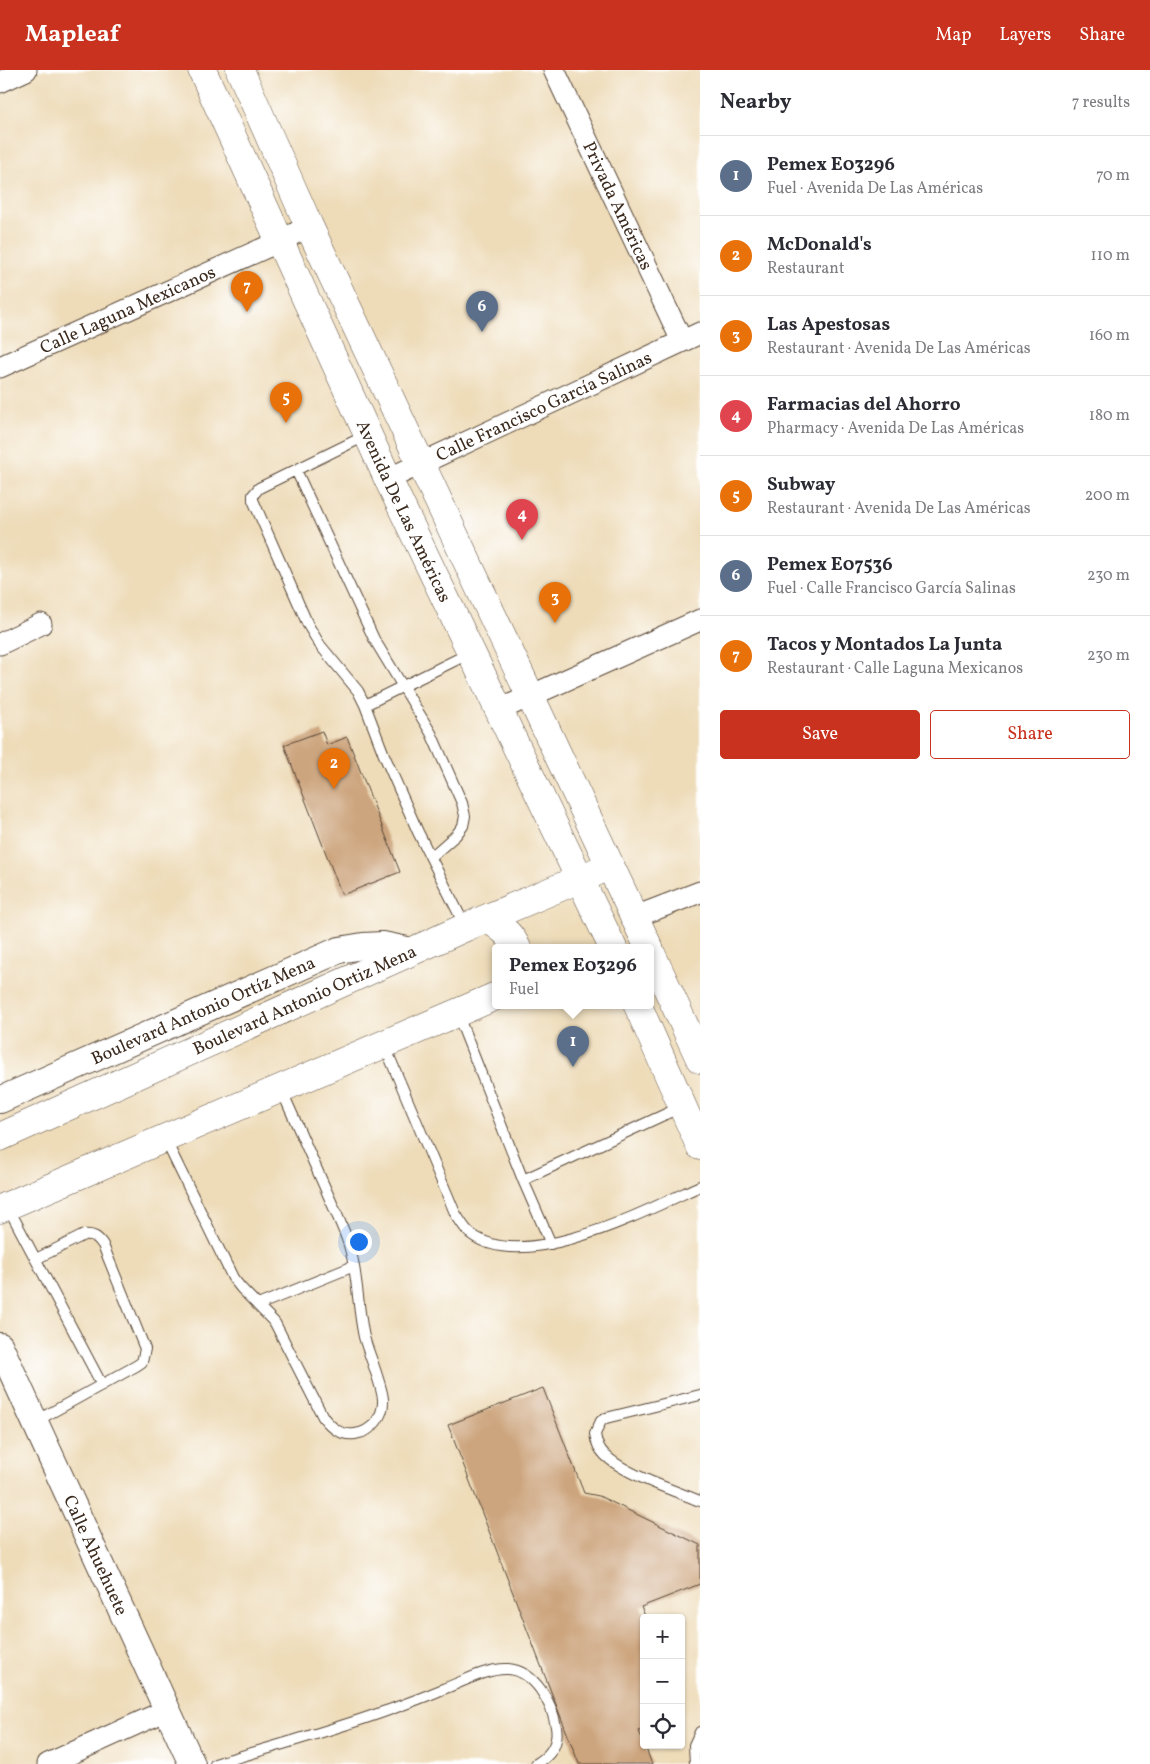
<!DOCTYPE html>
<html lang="en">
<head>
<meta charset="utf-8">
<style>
  :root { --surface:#fff; --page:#f2f2f3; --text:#2b2b33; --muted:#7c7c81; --line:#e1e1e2; --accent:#c8321e }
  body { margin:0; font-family:Vollkorn,serif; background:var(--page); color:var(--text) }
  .controls { position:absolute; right:15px; bottom:15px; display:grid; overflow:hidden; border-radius:5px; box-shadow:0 1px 4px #0004 }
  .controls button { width:45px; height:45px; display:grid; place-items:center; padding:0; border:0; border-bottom:1px solid var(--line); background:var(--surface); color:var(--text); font:25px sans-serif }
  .you { position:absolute; left:358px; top:1171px; width:18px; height:18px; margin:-12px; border:4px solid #fff; border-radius:50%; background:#1a73e8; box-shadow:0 0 0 8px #1a73e833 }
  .badge { display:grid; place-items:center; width:32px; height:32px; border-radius:50%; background:var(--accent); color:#fff; font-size:16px; font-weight:700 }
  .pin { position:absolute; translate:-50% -41px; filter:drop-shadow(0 1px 2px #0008) }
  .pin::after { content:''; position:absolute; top:26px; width:18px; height:15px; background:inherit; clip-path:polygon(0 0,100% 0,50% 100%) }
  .popup { position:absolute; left:492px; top:874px; width:162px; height:65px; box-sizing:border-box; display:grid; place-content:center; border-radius:5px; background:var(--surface); filter:drop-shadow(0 1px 4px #0005); font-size:16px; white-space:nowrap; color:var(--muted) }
  .popup b { font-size:19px; color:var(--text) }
  .popup::after { content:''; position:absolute; left:50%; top:100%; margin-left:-10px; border:10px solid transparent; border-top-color:var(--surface) }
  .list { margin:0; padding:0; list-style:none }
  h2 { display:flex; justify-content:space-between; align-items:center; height:65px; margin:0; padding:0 20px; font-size:21px }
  h2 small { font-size:16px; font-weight:400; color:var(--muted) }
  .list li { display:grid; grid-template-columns:32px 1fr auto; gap:15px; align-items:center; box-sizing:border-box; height:80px; padding:0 20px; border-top:1px solid var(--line) }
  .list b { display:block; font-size:19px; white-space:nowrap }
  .list p { margin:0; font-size:16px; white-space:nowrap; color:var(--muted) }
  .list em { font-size:16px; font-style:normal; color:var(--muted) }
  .actions { display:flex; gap:10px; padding:15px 20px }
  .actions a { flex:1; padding:11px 0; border:1px solid var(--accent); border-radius:5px; text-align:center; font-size:18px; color:var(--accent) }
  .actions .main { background:var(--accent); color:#fff }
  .icon { flex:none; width:28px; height:28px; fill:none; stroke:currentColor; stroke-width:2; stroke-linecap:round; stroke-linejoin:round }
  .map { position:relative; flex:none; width:700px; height:1694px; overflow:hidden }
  header { display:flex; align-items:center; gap:30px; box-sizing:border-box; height:70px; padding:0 25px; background:var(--accent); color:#fff }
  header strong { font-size:24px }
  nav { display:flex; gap:28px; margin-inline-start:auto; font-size:18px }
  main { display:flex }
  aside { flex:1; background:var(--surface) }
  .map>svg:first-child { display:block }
</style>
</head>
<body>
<header>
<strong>Mapleaf</strong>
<nav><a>Map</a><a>Layers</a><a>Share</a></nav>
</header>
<main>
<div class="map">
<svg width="700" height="1694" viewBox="0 0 700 1694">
  <rect width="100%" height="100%" fill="#fff"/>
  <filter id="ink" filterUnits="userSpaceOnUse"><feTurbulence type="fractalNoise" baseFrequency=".02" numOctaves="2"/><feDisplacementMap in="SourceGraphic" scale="10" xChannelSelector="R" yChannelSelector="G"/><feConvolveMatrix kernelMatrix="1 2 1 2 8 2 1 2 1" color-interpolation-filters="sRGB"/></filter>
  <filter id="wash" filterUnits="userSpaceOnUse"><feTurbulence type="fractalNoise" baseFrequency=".0096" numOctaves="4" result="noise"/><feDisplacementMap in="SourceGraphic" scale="20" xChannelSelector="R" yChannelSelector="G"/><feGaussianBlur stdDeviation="1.12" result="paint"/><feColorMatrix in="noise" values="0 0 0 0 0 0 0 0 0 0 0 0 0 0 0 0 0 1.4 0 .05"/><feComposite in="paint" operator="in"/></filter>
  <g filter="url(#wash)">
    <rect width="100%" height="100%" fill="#eedcb9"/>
    <g id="blocks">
      <path fill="#cca47d" d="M322,661l5,14 20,-8 53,135 -58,23 -58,-150z
        M543,1318l41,105 15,3 101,49v39l-59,23 5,11h-2v111l-5,2 13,33h-73l-131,-339z"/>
    </g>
  </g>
  <g filter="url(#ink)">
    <use href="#blocks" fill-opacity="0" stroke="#564535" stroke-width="1"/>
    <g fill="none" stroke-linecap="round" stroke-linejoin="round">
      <defs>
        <path id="service" d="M367,365l-108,53 -6,7v5l55,125 12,20 38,46 7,14 19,50 34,77 47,94
          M296,400l78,169 57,94 31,70 3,13 -2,10 -7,9 -25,22
          M365,635l105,-52
          M457,943l66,167 28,64
          M384,974l71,169c5,7 9,16 16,21 53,41 176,-24 229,-48
          M165,1069l68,139 8,10 34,35 48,94c8,10 17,19 32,17 17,-2 29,-18 28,-35 -2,-17 -14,-44 -19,-62 -7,-32 -6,-67 -17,-98 -6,-16 -14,-33 -21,-49 -15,-33 -30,-67 -45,-101
          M523,1110l158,-73
          M8,1137l94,178
          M258,1235l96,-39
          M700,1325l-94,23 -5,3 -6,13c1,8 4,15 10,21 19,19 70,36 95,46
          M36,1351l100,-55 6,-4 3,-13 -42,-104c-5,-8 -10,-11 -19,-10l-48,24
          M215,1694c57,-17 115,-33 171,-53 19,-7 39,-14 57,-22 20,-7 43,-21 65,-20 27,2 44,34 48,58 3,17 -6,29 -20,37
          M695,1694l-1,-19 6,-13"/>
        <g id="minor">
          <path id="s1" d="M554,0l128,271"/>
          <path d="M0,12l26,-12"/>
          <path id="s2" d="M0,297l280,-126 29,-15"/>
          <path id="s3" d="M388,409l312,-146"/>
          <path d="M0,574l41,-20"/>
          <path d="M499,640l201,-90"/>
          <path d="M635,847l65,-25"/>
          <path d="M48,1694l119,-54"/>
        </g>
        <g id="tertiary">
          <path id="s4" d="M0,1030l339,-150 24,-4 20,-1 29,6"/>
          <path id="s5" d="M0,1276l192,418"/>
        </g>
        <g id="primary">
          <path id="s6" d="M202,0l186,409 225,469"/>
          <path d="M240,0l69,156 340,722"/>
          <path d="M487,849c13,7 24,15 30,29"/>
          <path d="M650,881l50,108"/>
          <path d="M638,936l62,140"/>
          <path id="s7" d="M0,1067l466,-210 130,-55"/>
          <path d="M0,1139l496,-213"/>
        </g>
      </defs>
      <use href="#service" stroke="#564535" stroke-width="12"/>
      <use href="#minor" stroke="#564535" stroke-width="23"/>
      <use href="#tertiary" stroke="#564535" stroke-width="28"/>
      <use href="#primary" stroke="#564535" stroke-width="29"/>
      <use href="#service" stroke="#fff" stroke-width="10"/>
      <use href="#minor" stroke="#fff" stroke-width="21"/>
      <use href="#tertiary" stroke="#fff" stroke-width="26"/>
      <use href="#primary" stroke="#fff" stroke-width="28"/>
    </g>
  </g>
  <g text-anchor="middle" stroke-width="4" stroke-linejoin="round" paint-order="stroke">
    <g font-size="18" fill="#3b2a1e" stroke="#fff">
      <text dy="6" stroke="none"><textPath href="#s1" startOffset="150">Privada Américas</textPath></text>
      <text dy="6" stroke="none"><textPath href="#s2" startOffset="140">Calle Laguna Mexicanos</textPath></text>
      <text dy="6" stroke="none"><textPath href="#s3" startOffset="172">Calle Francisco García Salinas</textPath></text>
      <text dy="6" stroke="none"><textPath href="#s6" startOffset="485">Avenida De Las Américas</textPath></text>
      <text dy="6" stroke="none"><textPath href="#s7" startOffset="334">Boulevard Antonio Ortiz Mena</textPath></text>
      <text dy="6" stroke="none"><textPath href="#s4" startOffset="222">Boulevard Antonio Ortíz Mena</textPath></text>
      <text dy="6" stroke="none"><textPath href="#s5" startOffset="230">Calle Ahuehuete</textPath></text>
    </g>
  </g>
</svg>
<div class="controls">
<button>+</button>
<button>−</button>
<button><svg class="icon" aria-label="locate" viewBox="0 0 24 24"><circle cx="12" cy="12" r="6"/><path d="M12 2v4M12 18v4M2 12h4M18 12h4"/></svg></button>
</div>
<div class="you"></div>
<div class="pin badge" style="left:573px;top:997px;background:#5c6f8a">1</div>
<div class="popup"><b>Pemex E03296</b>Fuel</div>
<div class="pin badge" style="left:334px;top:719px;background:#e8710a">2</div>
<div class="pin badge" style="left:555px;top:553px;background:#e8710a">3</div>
<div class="pin badge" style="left:522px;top:470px;background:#e0444e">4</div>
<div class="pin badge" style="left:286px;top:353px;background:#e8710a">5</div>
<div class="pin badge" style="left:482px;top:262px;background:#5c6f8a">6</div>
<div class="pin badge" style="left:247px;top:242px;background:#e8710a">7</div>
</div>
<aside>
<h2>Nearby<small>7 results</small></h2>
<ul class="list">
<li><span class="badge" style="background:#5c6f8a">1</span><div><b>Pemex E03296</b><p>Fuel · Avenida De Las Américas</p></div><em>70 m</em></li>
<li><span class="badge" style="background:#e8710a">2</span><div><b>McDonald's</b><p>Restaurant</p></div><em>110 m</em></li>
<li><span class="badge" style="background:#e8710a">3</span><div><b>Las Apestosas</b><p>Restaurant · Avenida De Las Américas</p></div><em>160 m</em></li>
<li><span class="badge" style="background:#e0444e">4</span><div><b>Farmacias del Ahorro</b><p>Pharmacy · Avenida De Las Américas</p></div><em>180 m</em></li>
<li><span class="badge" style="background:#e8710a">5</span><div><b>Subway</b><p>Restaurant · Avenida De Las Américas</p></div><em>200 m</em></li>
<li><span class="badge" style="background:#5c6f8a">6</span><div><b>Pemex E07536</b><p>Fuel · Calle Francisco García Salinas</p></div><em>230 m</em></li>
<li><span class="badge" style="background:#e8710a">7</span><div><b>Tacos y Montados La Junta</b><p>Restaurant · Calle Laguna Mexicanos</p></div><em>230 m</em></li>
</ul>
<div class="actions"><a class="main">Save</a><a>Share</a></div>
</aside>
</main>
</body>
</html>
